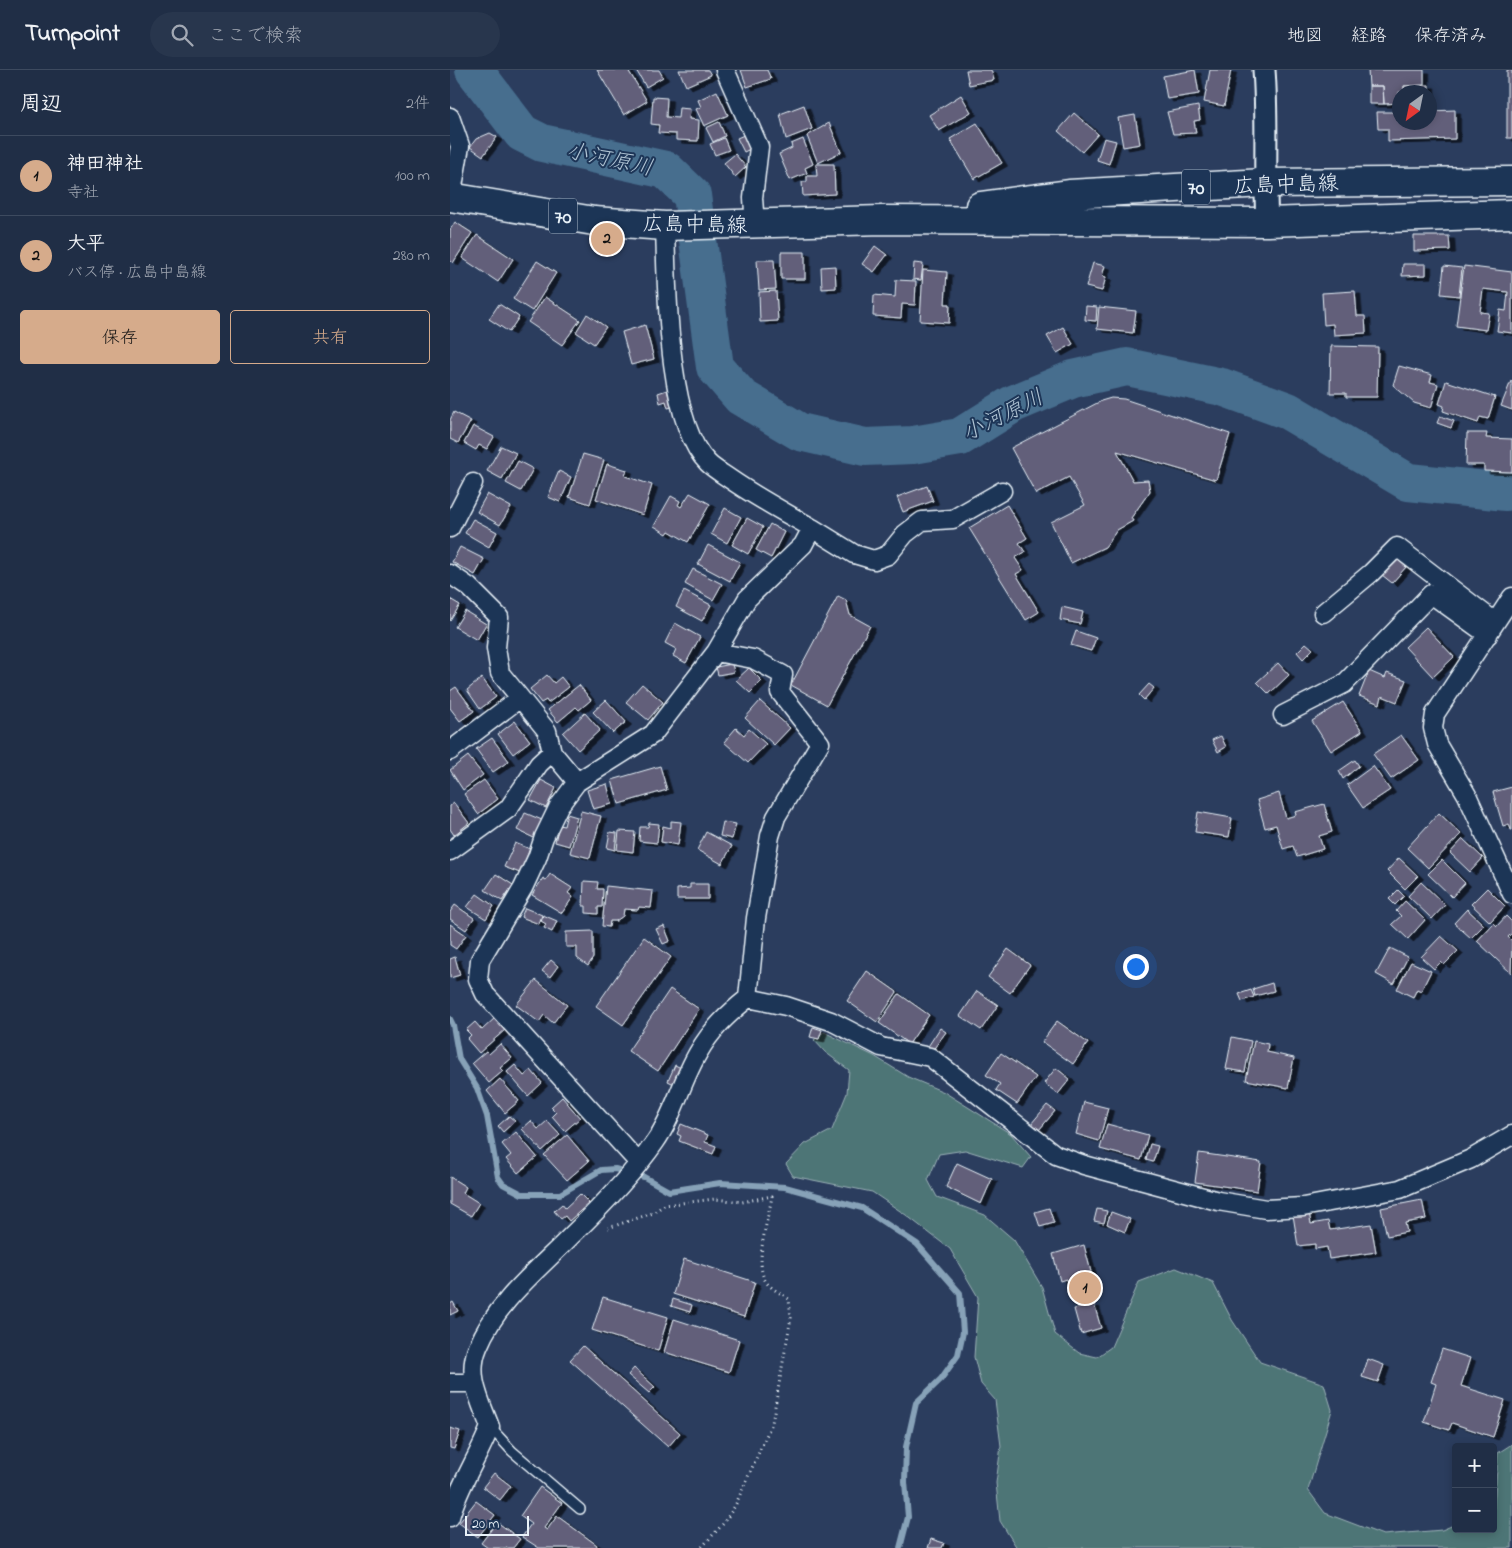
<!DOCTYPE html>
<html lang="ja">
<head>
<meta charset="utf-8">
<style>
  :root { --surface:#202e46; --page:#28364d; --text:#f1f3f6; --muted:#a2a8b3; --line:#3d4a5f; --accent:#d6ab8b }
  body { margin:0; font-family:"Indie Flower","Klee One",sans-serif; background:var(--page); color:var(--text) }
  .controls { position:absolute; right:15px; bottom:15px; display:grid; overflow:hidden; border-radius:5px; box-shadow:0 2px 8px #0003 }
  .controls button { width:45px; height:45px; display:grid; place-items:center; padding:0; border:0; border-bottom:1px solid var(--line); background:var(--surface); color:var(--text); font:25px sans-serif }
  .compass { position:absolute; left:942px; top:15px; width:45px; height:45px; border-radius:50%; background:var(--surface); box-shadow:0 2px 8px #0003; rotate:213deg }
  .scale { position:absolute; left:15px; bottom:12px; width:64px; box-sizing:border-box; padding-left:5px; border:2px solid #e8f1f8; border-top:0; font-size:14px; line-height:18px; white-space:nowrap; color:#e8f1f8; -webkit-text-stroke:4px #1d3557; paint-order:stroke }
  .you { position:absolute; left:685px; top:896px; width:18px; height:18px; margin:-12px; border:4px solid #fff; border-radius:50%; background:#1a73e8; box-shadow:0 0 0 8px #1a73e833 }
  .badge { display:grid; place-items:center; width:32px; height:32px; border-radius:50%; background:var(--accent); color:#111; font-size:16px; font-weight:700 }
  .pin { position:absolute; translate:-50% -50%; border:2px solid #fff; box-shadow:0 1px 5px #0006 }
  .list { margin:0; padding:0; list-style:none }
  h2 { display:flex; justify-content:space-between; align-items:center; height:65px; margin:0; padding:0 20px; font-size:21px }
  h2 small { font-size:16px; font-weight:400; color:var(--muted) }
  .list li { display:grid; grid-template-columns:32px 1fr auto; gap:15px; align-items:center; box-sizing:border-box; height:80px; padding:0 20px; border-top:1px solid var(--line) }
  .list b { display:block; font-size:19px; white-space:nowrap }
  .list p { margin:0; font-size:16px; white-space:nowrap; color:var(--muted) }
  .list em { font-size:16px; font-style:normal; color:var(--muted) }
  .actions { display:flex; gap:10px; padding:15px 20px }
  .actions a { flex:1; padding:11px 0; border:1px solid var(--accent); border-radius:5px; text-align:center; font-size:18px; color:var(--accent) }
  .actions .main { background:var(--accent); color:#111 }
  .icon { flex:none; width:28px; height:28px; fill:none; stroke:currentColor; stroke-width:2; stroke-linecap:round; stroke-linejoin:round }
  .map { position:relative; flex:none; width:1062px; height:1478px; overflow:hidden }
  header { display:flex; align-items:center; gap:30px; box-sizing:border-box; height:70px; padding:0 25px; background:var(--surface); border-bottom:1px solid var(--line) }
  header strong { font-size:24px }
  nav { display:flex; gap:28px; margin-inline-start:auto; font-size:18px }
  .search { width:350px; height:45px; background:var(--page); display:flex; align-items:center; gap:12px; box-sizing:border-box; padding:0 18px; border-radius:28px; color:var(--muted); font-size:19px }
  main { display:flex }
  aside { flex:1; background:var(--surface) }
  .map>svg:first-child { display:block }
</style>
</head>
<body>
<header>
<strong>Turnpoint</strong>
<div class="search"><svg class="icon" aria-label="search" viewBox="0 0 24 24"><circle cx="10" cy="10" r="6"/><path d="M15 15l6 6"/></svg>ここで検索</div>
<nav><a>地図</a><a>経路</a><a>保存済み</a></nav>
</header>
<main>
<aside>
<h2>周辺<small>2件</small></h2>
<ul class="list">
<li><span class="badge">1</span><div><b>神田神社</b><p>寺社</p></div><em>100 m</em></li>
<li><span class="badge">2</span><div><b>大平</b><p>バス停 · 広島中島線</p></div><em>280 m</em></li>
</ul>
<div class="actions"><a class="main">保存</a><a>共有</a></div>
</aside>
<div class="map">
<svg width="1062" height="1478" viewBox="0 0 1062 1478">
  <defs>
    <filter id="shadow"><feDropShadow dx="5.5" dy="3" stdDeviation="0" flood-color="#0009"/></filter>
  </defs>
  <rect width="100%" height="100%" fill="#2b3d5e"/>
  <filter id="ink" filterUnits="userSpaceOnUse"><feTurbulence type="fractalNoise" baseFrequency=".02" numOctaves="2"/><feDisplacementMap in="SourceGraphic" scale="10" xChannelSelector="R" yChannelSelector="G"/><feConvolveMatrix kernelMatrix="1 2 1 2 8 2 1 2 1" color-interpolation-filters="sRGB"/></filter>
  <g filter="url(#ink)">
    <path fill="#4e7476" stroke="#9bb2b7" d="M374,962l50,24 34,21 36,15 67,42 20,23 -8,11 -58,-18 -26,4 -11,26 9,17 48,18 29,25 28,47 13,47 24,19 18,4 14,-10 28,-65 37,-14 37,15 19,37 28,42 64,22 8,26 -24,80 17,23 58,22 59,-5 14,-6v5h37c0,-26 4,-50 5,-76l14,-9v104h-495l-17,-27 -4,-38 5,-37 -6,-46 -14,-16 -7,-27 4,-60 -28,-48 -44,-34 -34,-23 -79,-16 -7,-12 19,-20 27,-14 15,-37 2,-23 -24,-18 -11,-12z"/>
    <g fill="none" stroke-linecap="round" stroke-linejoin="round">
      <path stroke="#87a2b8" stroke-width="6" d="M0,949l3,6 6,34 18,29 10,28 11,61 5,7 19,10h38l41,-24 14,-1 29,8 25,14 51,-8 65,4 77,21 55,36 43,49 3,39 -5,23 -17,24 -25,24 -10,44 -1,35 3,35 -8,31"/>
      <path stroke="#466e8e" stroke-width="38" d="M24,0l48,63 20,10 124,27 26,25 23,172 26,30 59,35 65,15 48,-2 47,-8 53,-33 60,-25 54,-12 95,20 66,24 120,71 98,10 6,-2"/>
    </g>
    <path fill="#625e7a" stroke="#e8f1f8" filter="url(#shadow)" d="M147,0h31l19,31 -23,14z
      M186,0h23l4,7 -17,10z
      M229,0h29l3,5 -25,11z
      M291,0h26l4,9 -24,8z
      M516,0h25l3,10 -25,5z
      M745,0l4,24 -32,5 -4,-23z
      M760,0h21l-7,36 -20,-4z
      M918,0h56v15l-20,1v6h-5v11l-15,1 -1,-18h-14z
      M1057,0h5v68h-5z
      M979,15v7h-25v-6z
      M919,16h14l1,18h-15z
      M267,21l11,24 -24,11 -8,-17 5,-2 -3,-7z
      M511,25l10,17 -32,19 -10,-16z
      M203,27l14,1 -1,19 12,1 1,-10 11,1 -1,10 10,1 -1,21 -22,-1v-6l-18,-1 1,-8 -8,-1z
      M354,35l8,24 -26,10 -6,-25z
      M748,36l2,14 -6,1 2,12 -23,1 -6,-22z
      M1005,40v29l-67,2v-12h-10l-1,-17h22v10h30v-11z
      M624,43l24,21 -16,18 -24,-21z
      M685,45l5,29 -17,3 -5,-29z
      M269,52l6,14 -12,6 -7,-14z
      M379,53l12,29 -23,11 -11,-27z
      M527,53l25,40 -28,16 -24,-40z
      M40,63l7,4 -14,19 -13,-9 6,-8z
      M294,65l6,14 -6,3 -7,-14z
      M274,68l5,12 -14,5 -5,-11z
      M654,68l12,3 -7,23 -12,-4z
      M353,69l10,25 -8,4 2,5 -17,7 -11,-26 13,-6 -1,-4z
      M285,84l11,13 -11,10 -11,-14z
      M366,94h18l1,30 -32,2 -1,-14h5v-6h10z
      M5,152l17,11 -19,30 -3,-3v-30z
      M27,165l36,24 -15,23 -36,-24z
      M964,166h35l1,14 -36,1z
      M425,176l12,9 -13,17 -12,-8z
      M331,182h24v27h-24z
      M307,190h17l2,29 -17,1z
      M87,191l19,12 -24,38 -19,-12z
      M464,193l9,1 -2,16 -8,-1z
      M643,193l12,3 -3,10 4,1 -4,14 -16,-4z
      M953,194h23v11l-24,1z
      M385,196l1,22 -14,1 -1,-22z
      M994,196l18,2 -3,28 -18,-2z
      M1014,196l48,6v61l-15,-2 3,-21 6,1 2,-19 -25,-3 -3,23 9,1 -3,17 -30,-4z
      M473,200l24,2 -2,32h5l-1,19 -29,-2z
      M446,210l20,1 -1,24 -13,-1 -1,14 -28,-2 1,-21 21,2z
      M326,221l2,30 -18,1 -1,-30z
      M905,221l2,25h8l1,17 -32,2 -1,-11 -9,1 -2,-32z
      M95,227l35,23 -18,25 -34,-23z
      M49,234l20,13 -10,15 -20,-13z
      M636,236l11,1 -1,14 -11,-1z
      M649,237l37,4 -3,22 -36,-4z
      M137,244l19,13 -12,17 -18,-12z
      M195,255l9,34 -23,6 -9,-33z
      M613,257l10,17 -16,9 -10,-17z
      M881,276l47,1 -1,50h-31v-4h-16z
      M949,296l33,9 -2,7 8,2 -7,24 -17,-5 -21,-18z
      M996,311l49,16 -7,22 -8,-2 -2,6 -35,-12 1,-5 -5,-2z
      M1061,311l1,1v28l-11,-4z
      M217,320l5,17 -4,1 -2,-7 -6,2 -2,-10z
      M661,328l13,1 106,35 -14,46 -99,-29 16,30 15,-1 2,11 -19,27 2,3 -16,9 -12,17 -34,16 -20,-41 34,-17 -16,-28 -33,17 -25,-46 90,-47z
      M4,342l17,9 -13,22 -8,-4v-19z
      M990,346l14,5 -3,7 -14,-5z
      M23,356l21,11 -7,12 -8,-4 -3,5 -12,-7z
      M1017,363h20l-1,5 26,1v33l-28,-1v-6h-18z
      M51,376l15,7 -14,26 -15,-8z
      M133,384l21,6 -14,44 -21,-7z
      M68,391l15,8 -12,22 -15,-8z
      M157,394l20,6 -2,6 27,9 -9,30 -47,-16z
      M109,401l12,6 -11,25 -12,-5z
      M477,416l6,15 -30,11 -6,-15z
      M240,423l20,11 -22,38 -19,-11 -2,3 -13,-8 17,-30 9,5 -2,4 3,2z
      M37,424l24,13 -11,18 -23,-13z
      M557,435l20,33 -8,5 6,9 -10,6 8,12 -7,4 23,38 -13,8 -57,-92z
      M275,438l16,9 -14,26 -16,-9z
      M297,448l16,9 -15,27 -16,-9z
      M23,449l24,13 -8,15 -24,-14z
      M320,454l14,8 -13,26 -15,-8z
      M258,475l32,17 -10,19 -32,-17z
      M10,477l24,12 -9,16 -23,-13z
      M946,488l10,9 -14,16 -10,-8z
      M243,499l29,15 -9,16 -28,-16z
      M234,521l27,14 -9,16 -26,-14z
      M388,526l8,4 4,15 20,11 -43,79 -36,-20z
      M0,529l10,6 -10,16z
      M612,537l21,5 -3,12 -20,-4z
      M15,541l21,13 -9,16 -22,-13z
      M225,553l25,14 -14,26 -13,-7 3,-7 -11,-6z
      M976,557l28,30 -21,20 -28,-30z
      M626,561l20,7 -5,13 -20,-6z
      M856,573l7,6 -10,10 -6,-7z
      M828,593l11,12 -20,19 -12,-12z
      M282,594l2,8 -16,3 -2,-8z
      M299,598l13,13 -12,12 -14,-13z
      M919,601l16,7 2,-5 19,7 -9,22 -15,-6 -2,8 -21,-8z
      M97,605l7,8 7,-6 8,10 -21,16 -2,-3 -5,3 -11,-14z
      M32,608l14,19 -16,12 -13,-19z
      M192,614l21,18 -15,18 -22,-18z
      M699,614l5,4 -10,12 -5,-5z
      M129,615l12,15 -12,10 -3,-3 -18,15 -10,-12z
      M6,617l18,24 -14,10 -10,-13v-17z
      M156,630l20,22 -13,11 -20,-21z
      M310,631l30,27 -16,17 -29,-27z
      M893,632l19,29 -31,20 -19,-30z
      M135,643l15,17 -22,20 -15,-17z
      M65,651l15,20 -17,13 -15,-20z
      M286,658l8,7 5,-6 17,15 -18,19 -24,-21z
      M951,665l18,25 -28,19 -18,-25z
      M771,666l5,11 -8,5 -6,-12z
      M42,668l17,23 -16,11 -17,-23z
      M18,686l15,19 -20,15 -13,-20z
      M905,690l4,6 -16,13 -4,-8z
      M210,696l7,24 -48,14 -7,-24z
      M923,696l17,24 -27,18 -16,-23z
      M34,710l14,19 -20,15 -14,-20z
      M91,710l15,8 -10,20 -16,-8z
      M157,714l5,20 -19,5 -6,-19z
      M1062,717v43h-1l-2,-6 -6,2 -10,-34z
      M829,723l7,25 10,-3 -1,-3 29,-8 8,28 -13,4 4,13 -26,8 -4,-11 -10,3 -7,-24 -11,3 -8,-28z
      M4,733l15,20 -15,12 -4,-6v-23z
      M131,741l20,5 -11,42 -20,-5z
      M748,742l34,6 -3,19 -34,-5z
      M75,743l17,7 -8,18 -17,-8z
      M989,743l22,21 -33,34 -21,-20z
      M117,744l10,3 -8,29 -14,-4 4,-17 5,1z
      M221,751l10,1 -3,23 -17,-3 2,-16 8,2z
      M273,752l13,2 -4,15 -12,-3z
      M199,753l10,1 -2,19 -18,-2 1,-14h8z
      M169,761l16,1 -2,20 -16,-2z
      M160,762l7,1 -2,17 -8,-2z
      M256,762l26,14 -10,18 -25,-14z
      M1013,769l20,19 -13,14 -20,-19z
      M65,773l15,6 -10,24 -16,-6z
      M949,788l19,18 -13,13 -18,-18z
      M992,790l23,23 -13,14 -24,-23z
      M46,804l17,11 -11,16 -17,-11z
      M100,804l22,14 -4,5 5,4 -11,16 -30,-18 11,-17 3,2z
      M134,811l14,1 -1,7h6l-1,18h-4v7l-12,-1v-7h-3z
      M971,812l24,23 -13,14 -24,-23z
      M240,814h18v15h-31v-10l13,-1z
      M156,816l47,5 -2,17 -12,-1 -1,3 -14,-1 -1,7 -7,5h-6l-1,6 -7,-1z
      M1037,818l18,18 -15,16 -19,-18z
      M948,820l6,6 -9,9 -6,-6z
      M27,824l17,12 -8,13 -19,-12z
      M955,831l20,19 -17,19 -16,-15 9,-8 -5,-5z
      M5,835l19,13 -8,12 -16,-11v-7z
      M75,838l17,7 -3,9 -18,-7z
      M1017,839l17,16 -13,13 -17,-15z
      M93,845l14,6 -5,11 -8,-4 2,-4 -5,-3z
      M1056,846l6,6v11l-4,4 4,4 -1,32 -34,-32 17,-18 3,3z
      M0,854l16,11 -10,14 -6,-4z
      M214,856l6,15 -7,3 -7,-15z
      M143,861v27l-5,8 -11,-8v-11h-11v-15z
      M991,866l17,15 -14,14 -3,-3 -7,7 -13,-12z
      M194,867l27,20 -48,68 -27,-19z
      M940,878l18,9 -14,27 -18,-10z
      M558,879l22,16 -20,28 -22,-16z
      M5,887l5,18 -10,3v-19z
      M101,890l7,6 -8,11 -8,-6z
      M961,892l20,9 -10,20 -4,-2 -4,8 -16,-8z
      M417,901l30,21 -20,30 -30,-21z
      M86,910l31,25 -14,18 -9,-8 -5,7 -23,-17z
      M822,913l2,8 -19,5 -2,-7z
      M220,919l29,20 -41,62 -30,-20z
      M801,920l3,7 -12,4 -3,-7z
      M527,921l21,14 -17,25 -21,-14z
      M449,924l30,21 -20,29 -30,-21z
      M46,947l10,12 -27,24 -12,-14 4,-4 -5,-5 9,-8 7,8z
      M607,951l31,22 -15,21 -31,-22z
      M363,957l9,3 -3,9 -9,-2z
      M490,958l6,4 -14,19 -5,-3z
      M782,967l19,4 -6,31 -19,-3z
      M804,971l14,3 -1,8 27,6 -6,30 -42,-8z
      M50,974l12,14 -12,10 3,3 -14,12 -17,-20 14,-12 3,3z
      M551,983l35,24 -19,27 -21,-14 4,-6 -14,-9z
      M65,995l9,11 7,-6 11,13 -14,13 -21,-24z
      M225,995l8,4 -7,16 -8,-4z
      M606,998l14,11 -12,15 -14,-11z
      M50,1009l19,22 -14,12 -18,-22z
      M112,1027l18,21 -15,13 -13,-15 4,-4 -5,-5z
      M634,1032l24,6 -9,33 -23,-7z
      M597,1035l8,6 -16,19 -8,-6z
      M59,1046l6,5 -12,11 -5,-6z
      M81,1051l7,8 9,-8 13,14 -18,16 -20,-22z
      M231,1054l27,11 -3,7 11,4 -3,8 -34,-13 2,-5 -4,-2z
      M657,1054l41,11 -7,25 -41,-11z
      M66,1062l21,25 -19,16 -12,-14 5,-4 -9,-11z
      M117,1065l22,26 -22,19 -23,-25z
      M700,1074l8,2 -5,16 -7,-2z
      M749,1083l62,9 -4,29 -62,-9z
      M507,1093l35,16 -11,25 -35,-17z
      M0,1107l16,10 -3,6 16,10 -8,13 -21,-12z
      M130,1124l9,9 -20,18 -4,-5 -4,3 -7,-8 8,-7 3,4z
      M972,1130l4,19 -21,4 2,9 -20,4 -6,-28z
      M599,1138l5,15 -14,4 -5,-15z
      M647,1139l10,2 -3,12 -10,-2z
      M661,1142l19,7 -5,13 -18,-8z
      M859,1142l2,12 17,-3 2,9 41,-6 5,28 -47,7 -2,-12 -12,2v-5l-17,2 -5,-31z
      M634,1175l7,27 -8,2 5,17 -17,5 -5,-17 -6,2 -7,-27z
      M234,1189l71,23 -11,35 -71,-23z
      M153,1227l65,20 -10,34 -66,-21z
      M223,1229l19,6 -2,7 -19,-6z
      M3,1232l5,9 -8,4v-11z
      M644,1234l7,24 -20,6 -7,-25z
      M224,1249l65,21 -10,32 -65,-20z
      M133,1276l97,87 -12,14 -98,-87z
      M992,1279l28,9 -9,28 44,14 -12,37 -41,-14 -3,7 -25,-8 12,-38 -5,-2z
      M918,1289l16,6 -6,17 -16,-5z
      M184,1298l21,19 -6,6 -21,-18z
      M0,1358l10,3 -6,18 -4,-1z
      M44,1403l17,13 -11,14 -17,-13z
      M90,1417l22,16 -18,25 3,2 10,-14 40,29 -2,3h-56l-17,-11 9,-13 -11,-8z
      M26,1431l19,14 -17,22 -19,-14z
      M47,1452l23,17 -7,9h-25l-7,-5z
      M481,1469l13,4 -2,5h-14z"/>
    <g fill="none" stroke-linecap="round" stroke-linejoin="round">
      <defs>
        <path id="service" d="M40,1357l22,24 68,58"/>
        <path id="minor" d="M275,0l34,77 -6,51 2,27
          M0,47l10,29 -9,52
          M0,458l23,-45
          M362,458l42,26 20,6 14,-5 17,-21 17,-13 31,-2 49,-28
          M0,504l19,13 30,30 -3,31 4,25 47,58 5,21 25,30
          M1062,527l-77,117 -2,14 4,16 30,51 45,99
          M873,543l48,-40 26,-26 98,75
          M833,645l61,-31 87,-90 57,41
          M0,681l70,-53
          M0,781l58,-42 31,-45 13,-12
          M298,928l38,8 45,15 50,26 49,10 126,98 28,10 134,36 48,8 37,-2 97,-18 71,-30 41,-24
          M188,1092l-153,-168 -7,-15 2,-19 43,-72 14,-30 7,-21 15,-31 18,-24 76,-48 63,-82 31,-53 56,-54 9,-17c-28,-16 -56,-31 -82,-49 -7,-5 -16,-10 -22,-16 -42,-41 -41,-179 -43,-237
          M0,1313h24
          M0,1447c9,-32 28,-59 40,-90 -10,-27 -24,-52 -12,-80 18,-45 61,-78 94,-112 29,-28 60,-60 83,-93 19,-27 26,-60 43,-89 13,-23 30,-39 50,-55l8,-80 14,-82 6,-19 44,-74 -40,-51 3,-17 -30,-16 -37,-7"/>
        <path id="tertiary" d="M814,0c4,51 0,101 3,152"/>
        <path id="primary" d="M0,127l144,24 71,5 217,-6 385,2 245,-8
          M530,136l89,-12 195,-11 248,-2"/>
      </defs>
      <use href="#service" stroke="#e8f1f8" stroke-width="12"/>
      <use href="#minor" stroke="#e8f1f8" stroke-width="21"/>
      <use href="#tertiary" stroke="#e8f1f8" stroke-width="25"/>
      <use href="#primary" stroke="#e8f1f8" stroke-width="31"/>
      <path stroke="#e8f1f8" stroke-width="3" stroke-dasharray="1 4" stroke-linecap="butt" d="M158,1158l45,-15 11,-8 51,-6 27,3 30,-6c-3,21 -18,65 -7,84 4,8 17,14 24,19l2,19 -19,105 -37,83 -12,18 -22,24"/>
      <use href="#service" stroke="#1d3557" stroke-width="9"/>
      <use href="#minor" stroke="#1d3557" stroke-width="18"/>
      <use href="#tertiary" stroke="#1d3557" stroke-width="21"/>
      <use href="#primary" stroke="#1d3557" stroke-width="28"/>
    </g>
  </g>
  <g text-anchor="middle" stroke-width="4" stroke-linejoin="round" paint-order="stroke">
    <g fill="#1d3557" stroke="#abb9c8" stroke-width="1">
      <rect x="732" y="99.5" width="28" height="35" rx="4"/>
      <rect x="99" y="128.5" width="28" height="35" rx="4"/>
    </g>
    <g font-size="20" font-weight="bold" fill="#e8f1f8">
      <text x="746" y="124">70</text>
      <text x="113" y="153">70</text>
    </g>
    <g font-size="21" fill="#e8f1f8" stroke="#1d3557">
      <text transform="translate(836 114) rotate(-2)" y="7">広島中島線</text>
      <text transform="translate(245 154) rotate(1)" y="7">広島中島線</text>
    </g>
    <g font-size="22" font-style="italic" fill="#afc3d3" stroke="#1d3557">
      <text transform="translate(160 88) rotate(12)" y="8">小河原川</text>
      <text transform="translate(552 344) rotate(-27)" y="8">小河原川</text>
    </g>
  </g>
</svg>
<div class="controls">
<button>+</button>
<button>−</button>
</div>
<svg class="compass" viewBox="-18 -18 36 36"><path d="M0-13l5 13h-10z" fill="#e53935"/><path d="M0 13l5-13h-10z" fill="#a2a8b3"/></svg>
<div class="scale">20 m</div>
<div class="you"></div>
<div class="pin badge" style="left:635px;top:1218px">1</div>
<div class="pin badge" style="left:157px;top:169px">2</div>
</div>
</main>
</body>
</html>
